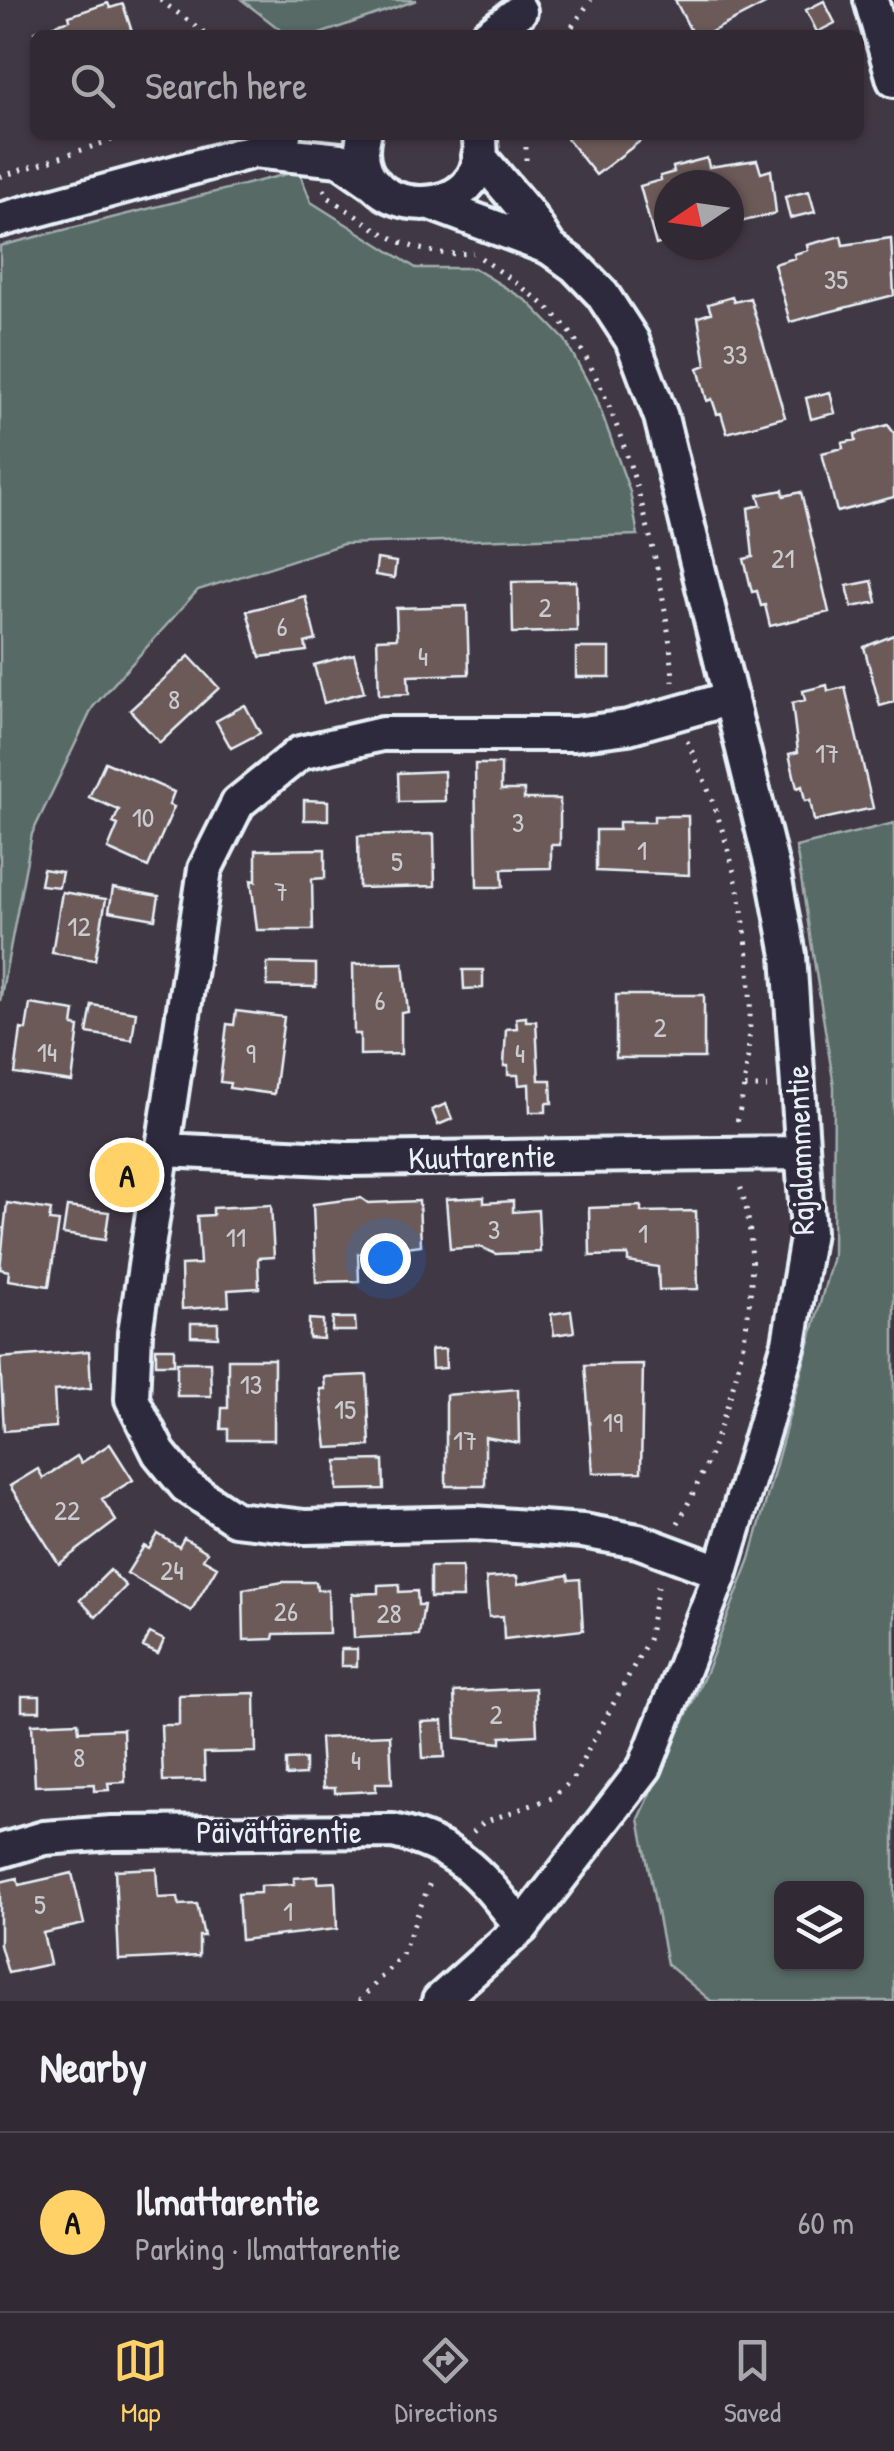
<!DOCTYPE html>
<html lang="en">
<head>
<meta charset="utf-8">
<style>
  :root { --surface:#312a34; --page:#39323c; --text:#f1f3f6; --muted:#a8a7ac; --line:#4c464f; --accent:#ffd166 }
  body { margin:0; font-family:"Patrick Hand",sans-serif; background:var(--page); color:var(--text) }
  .controls { position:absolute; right:30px; bottom:30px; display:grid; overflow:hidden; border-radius:15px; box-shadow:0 2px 8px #0004 }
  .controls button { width:90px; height:90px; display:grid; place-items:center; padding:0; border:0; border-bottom:2px solid var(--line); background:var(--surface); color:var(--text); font:50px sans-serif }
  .compass { position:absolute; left:654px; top:170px; width:90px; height:90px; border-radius:50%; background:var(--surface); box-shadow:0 2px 8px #0004; rotate:257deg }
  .you { position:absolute; left:385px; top:1258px; width:35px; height:35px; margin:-25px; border:8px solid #fff; border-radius:50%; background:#1a73e8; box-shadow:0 0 0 15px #1a73e833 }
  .badge { display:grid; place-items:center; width:65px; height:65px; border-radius:50%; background:var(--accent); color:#111; font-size:32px; font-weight:700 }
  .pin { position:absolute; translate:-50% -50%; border:5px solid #fff; box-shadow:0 2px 10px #0006 }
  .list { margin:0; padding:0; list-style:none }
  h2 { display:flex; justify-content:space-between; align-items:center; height:130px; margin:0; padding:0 40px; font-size:42px }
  h2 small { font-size:32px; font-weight:400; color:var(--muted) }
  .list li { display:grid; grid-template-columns:65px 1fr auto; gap:30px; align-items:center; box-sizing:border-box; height:180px; padding:0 40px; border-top:2px solid var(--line) }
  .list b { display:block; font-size:38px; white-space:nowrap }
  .list p { margin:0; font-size:32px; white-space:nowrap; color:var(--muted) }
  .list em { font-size:32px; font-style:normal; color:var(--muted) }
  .icon { flex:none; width:55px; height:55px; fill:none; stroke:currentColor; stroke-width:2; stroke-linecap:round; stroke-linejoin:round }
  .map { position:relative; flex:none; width:894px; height:2001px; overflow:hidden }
  .search { position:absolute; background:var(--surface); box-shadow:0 2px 8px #0004; left:30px; right:30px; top:30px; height:110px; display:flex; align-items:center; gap:25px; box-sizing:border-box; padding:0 35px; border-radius:15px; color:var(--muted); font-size:38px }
  .sheet { height:310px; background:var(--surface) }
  nav { display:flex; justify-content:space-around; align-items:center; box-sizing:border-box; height:140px; border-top:2px solid var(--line); background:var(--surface); font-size:28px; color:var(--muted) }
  nav a { display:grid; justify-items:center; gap:5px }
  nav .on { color:var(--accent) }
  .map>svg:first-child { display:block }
</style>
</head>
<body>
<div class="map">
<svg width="894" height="2001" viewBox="0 0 894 2001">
  <rect width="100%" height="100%" fill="#413845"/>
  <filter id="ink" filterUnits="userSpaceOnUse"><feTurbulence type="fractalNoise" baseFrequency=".01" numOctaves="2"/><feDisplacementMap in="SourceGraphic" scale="20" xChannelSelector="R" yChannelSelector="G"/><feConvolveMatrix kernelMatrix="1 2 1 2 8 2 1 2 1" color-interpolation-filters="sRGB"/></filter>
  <g filter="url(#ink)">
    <path fill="#586b65" stroke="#a0aeae" stroke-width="2.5" fill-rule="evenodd" d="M242,0h175l-100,35h-30z
      M299,171l12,31 105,66h58l53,33 38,39 31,57 34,95 8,43 -295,9 -145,46 -105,117 -61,127 -32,167v-755z
      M894,823v1178h-183l-44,-37 -28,-145 67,-147 44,-113 83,-303 1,-170 -38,-239zM856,1888v76h-74v-76z"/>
    <path fill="#6c5a59" stroke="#e8f1f8" stroke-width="2.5" d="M675,0h98l-68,35h-12z
      M824,1l11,22 -18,9 -11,-22z
      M108,3l2,5 13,-4 10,31h-97l-1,-4 35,-11 -1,-4z
      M564,135h84l-52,40z
      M707,158l2,9 48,-7 4,13 10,-3 5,43 -47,12v-40h-60v56l-13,4 -16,-59 21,-6 -1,-4 14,-4 -1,-5z
      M809,191l6,21 -25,6 -5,-21z
      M841,236l2,9 48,-7 3,57 -104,27 -16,-58 21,-6 -1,-4 14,-4 -1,-5z
      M732,297l2,5 16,-4 35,119 -58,16 -6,-20 -4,1 -5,-15 -5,2 -9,-33 8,-3 -8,-48 13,-4 -3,-9z
      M830,392l5,21 -24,6 -5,-21z
      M888,425l6,8v64l-57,15 -15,-59 21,-5 -1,-5 14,-3 -1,-6z
      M783,490l1,6 17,-4 28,120 -59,14 -5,-21 -4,1 -4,-15 -5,1 -8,-33 9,-2 -5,-49 13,-3 -3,-10z
      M377,559l19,3 -2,16 -19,-3z
      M576,581l1,50 -64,2 -1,-51z
      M872,581l5,21 -25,5 -5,-21z
      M305,596l11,44 -11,3 2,8 -47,6 -13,-46z
      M467,606l2,68 -61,2 1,18 -30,1 -2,-56 20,-1 -1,-30z
      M894,635v67l-14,4 -16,-59z
      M576,648h34v29h-34z
      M354,654l10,38 -40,11 -10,-38z
      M189,656l30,32 -59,55 -30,-33z
      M827,685l1,6 17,-4 28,121 -59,13 -4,-21 -5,1 -3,-15 -5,2 -8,-34 9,-2 -6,-49 13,-3 -2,-9z
      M245,705l15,28 -29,15 -15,-27z
      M105,762l69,30 -5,13 5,2 -26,60 -40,-18 10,-24 -5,-2 6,-13 -30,-13z
      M475,764h26v26h23v9h36v46h-9v23l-49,1 1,18h-26z
      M444,771l1,30 -46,1 -1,-29z
      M304,800l24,1v19h-24z
      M654,816h34l1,59 -93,-4v-41h23v-8h35z
      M434,834l1,52 -76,2 -1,-52z
      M325,849v29l-13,1 1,51h-56l-6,-50 5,1v-31z
      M43,869l19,3 -3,15 -19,-2z
      M113,888l46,8 -4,23 -46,-8z
      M62,892l44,7 -11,61 -43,-7z
      M267,963l49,1v23l-49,-1z
      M403,963l5,49 -7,1v41l-41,1v-21h-6l-1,-70z
      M463,970h20v18l-19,1z
      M616,995h88v63h-88z
      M30,1004l45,7 -2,15 6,1 -7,55 -57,-8 6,-45 5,1z
      M92,1005l44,7 -4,28 -45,-7z
      M236,1011l48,6 -10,77 -45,-6 1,-5 -10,-1 7,-58 7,1z
      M526,1017v4h10l3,59h12l1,23h-6v9h-16l-1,-28 -10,1 -1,-10h-10v-9h-4l2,-37 11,-1 -1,-10z
      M446,1104l6,15 -14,6 -6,-15z
      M484,1197v6l29,-2v11l25,-2 2,42 -44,2 -15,-7 -31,2 -4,-50z
      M361,1198l7,5 51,-2 2,44 -63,9 1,27 -43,1 -3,-78z
      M7,1203l44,7 -2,11 10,1 -10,64 -41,-6 1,-9 -9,-2z
      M271,1205l3,52 -16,1 1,30 -31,2 1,16 -47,3 -1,-44 19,-1 -3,-48 16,-1v-7z
      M641,1206v6l55,-1 2,78 -39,1 -1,-23 -30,-5v-7l-38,1 -1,-48z
      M67,1207l42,5 -4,28 -42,-6z
      M571,1311l3,21 -20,3 -3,-21z
      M333,1318h22l1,13h-24z
      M309,1319l14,1v19l-14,-1z
      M191,1323h27v14l-27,-1z
      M156,1348h18v16h-18z
      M445,1349l1,19 -14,1 -1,-19z
      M89,1351l2,37 -37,3 2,36 -52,4 -4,-73z
      M228,1359h46v81h-46v-11h-7l1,-21h6z
      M177,1362h33l1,34h-34z
      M643,1364l-2,108 -48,1 -8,-108z
      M367,1375l3,71 -43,2 -7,-59h5l-1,-12z
      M518,1389l1,54 -34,-6v49h-39v-91z
      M110,1444l23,36 -31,19 14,22 -57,43 -49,-78 28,-17 5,9 34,-22 4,7z
      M383,1460l1,29 -47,1v-29z
      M158,1534l21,13 5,-9 23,14 -4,7 14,8 -26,44 -64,-38 17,-27 5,3z
      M430,1567h32l1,31h-33z
      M110,1570l16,16 -30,31 -16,-17z
      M568,1575l1,5 11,-1 3,51 -79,9 -1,-23 -14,1 -3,-39 31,-2 1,8z
      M283,1582h33l1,8h11l1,43 -55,1 -1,5 -29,1 -1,-51z
      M399,1584v8l18,-1 1,14h6l-5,30 -65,3 -2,-44 26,-1v-8z
      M150,1633l14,7 -6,14 -15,-7z
      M341,1649h16v17h-16z
      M535,1688l2,47 -36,2v6l-45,-5 -2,-46z
      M255,1693l1,59 -52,1 1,27 -42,1 -2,-56h18v-30z
      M22,1696h18v15h-18z
      M443,1721l2,36 -22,1 -2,-36z
      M78,1722l1,9 44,-2 2,53 -17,1 1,7 -15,1v-7l-59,2 -3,-62z
      M390,1735l2,48h-16v8l-41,2v-5h-12l-3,-50z
      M305,1759v16l-19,1v-16z
      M156,1868l2,30 20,-1 1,8 18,-1 7,32h-5v20l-80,4 -4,-90z
      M72,1873l12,51 -41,9 7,31 -42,9 -8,-28v-63l17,-4 2,7z
      M318,1876v7l17,-1 2,47 -96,11 -3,-46 22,-1v-7l34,-2v-6z"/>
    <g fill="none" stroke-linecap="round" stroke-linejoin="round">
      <defs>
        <path id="minor" d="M871,0l23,80
          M488,35l32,-24
          M364,135c-21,89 134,92 115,0
          M254,151l86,9 36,25
          M479,156l49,58 22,34
          M433,204l117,44 25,18 27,28 30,46 29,77 113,458 15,80 19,277 -19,111 -68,229 -76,195 -123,160 -83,74
          M0,220l254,-69 30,-16
          M163,1150l185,9 453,-6
          M721,1572l-83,-31 -55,-10 -109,-8 -169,4 -70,-8 -49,-33 -27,-33 -27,-54 3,-66 70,-464 33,-66 62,-50 82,-19h192l54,-7 103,-29
          M0,1851l44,-13 68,-5 281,-2c68,16 87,44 129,96"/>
      </defs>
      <use href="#minor" stroke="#e8f1f8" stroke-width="40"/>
      <path stroke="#e8f1f8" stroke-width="5" stroke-dasharray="2.5 8" stroke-linecap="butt" d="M160,0l48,35
        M429,35h8
        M566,35l25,-35
        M526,160v-25
        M0,177l127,-42
        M324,189l4,8c50,33 82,62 145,56
        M481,258c32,23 70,46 93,80 52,77 95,250 99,344
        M687,741c57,120 80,250 50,382
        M745,1087h22
        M678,1523c49,-90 97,-240 61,-340
        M473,1832l11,-10 68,-24 20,-18 76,-140 11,-59
        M359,2001l43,-46 30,-78"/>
      <use href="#minor" stroke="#2f2a3d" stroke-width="32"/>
    </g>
  </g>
  <g text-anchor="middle" stroke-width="8" stroke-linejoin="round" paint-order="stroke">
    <g font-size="28" fill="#c9cbd0">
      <text x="836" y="289">35</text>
      <text x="735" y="364">33</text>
      <text x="783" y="568">21</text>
      <text x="545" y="617">2</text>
      <text x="282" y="636">6</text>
      <text x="423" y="666">4</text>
      <text x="174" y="709">8</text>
      <text x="827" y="763">17</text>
      <text x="143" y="827">10</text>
      <text x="518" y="832">3</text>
      <text x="642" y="860">1</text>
      <text x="397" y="871">5</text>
      <text x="281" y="901">7</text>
      <text x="79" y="936">12</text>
      <text x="380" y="1010">6</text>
      <text x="660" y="1037">2</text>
      <text x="47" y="1062">14</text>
      <text x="251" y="1063">9</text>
      <text x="520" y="1063">4</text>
      <text x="494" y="1239">3</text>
      <text x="643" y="1243">1</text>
      <text x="236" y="1247">11</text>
      <text x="251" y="1394">13</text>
      <text x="345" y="1419">15</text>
      <text x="613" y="1432">19</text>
      <text x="465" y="1450">17</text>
      <text x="67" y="1520">22</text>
      <text x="172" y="1580">24</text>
      <text x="286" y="1621">26</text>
      <text x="389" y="1623">28</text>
      <text x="496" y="1724">2</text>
      <text x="79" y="1767">8</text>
      <text x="356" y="1770">4</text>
      <text x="40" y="1914">5</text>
      <text x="288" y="1921">1</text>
    </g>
    <g font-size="32" fill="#e8f1f8" stroke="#2f2a3d">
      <text transform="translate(800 1150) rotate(-92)" y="11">Rajalammentie</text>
      <text transform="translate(482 1157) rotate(-1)" y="11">Kuuttarentie</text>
      <text x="279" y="1843">Päivättärentie</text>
    </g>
  </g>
</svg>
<div class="controls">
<button><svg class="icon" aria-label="layers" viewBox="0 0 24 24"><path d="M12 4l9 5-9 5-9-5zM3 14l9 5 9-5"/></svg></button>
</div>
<svg class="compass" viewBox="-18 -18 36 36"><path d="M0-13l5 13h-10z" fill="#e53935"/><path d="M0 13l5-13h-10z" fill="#a8a7ac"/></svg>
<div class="you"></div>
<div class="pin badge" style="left:127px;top:1175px">A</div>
<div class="search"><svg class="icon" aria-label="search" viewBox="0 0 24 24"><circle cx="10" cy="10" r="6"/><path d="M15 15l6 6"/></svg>Search here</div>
</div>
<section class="sheet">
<h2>Nearby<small></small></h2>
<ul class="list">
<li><span class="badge">A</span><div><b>Ilmattarentie</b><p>Parking · Ilmattarentie</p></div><em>60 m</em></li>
</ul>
</section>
<nav>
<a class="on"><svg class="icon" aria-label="map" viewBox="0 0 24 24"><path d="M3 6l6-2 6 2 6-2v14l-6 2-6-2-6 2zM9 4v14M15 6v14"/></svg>Map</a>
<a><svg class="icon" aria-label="directions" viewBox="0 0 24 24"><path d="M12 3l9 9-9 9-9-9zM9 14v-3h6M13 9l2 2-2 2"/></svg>Directions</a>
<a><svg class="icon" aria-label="saved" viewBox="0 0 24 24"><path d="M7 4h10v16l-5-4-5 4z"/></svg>Saved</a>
</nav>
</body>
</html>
